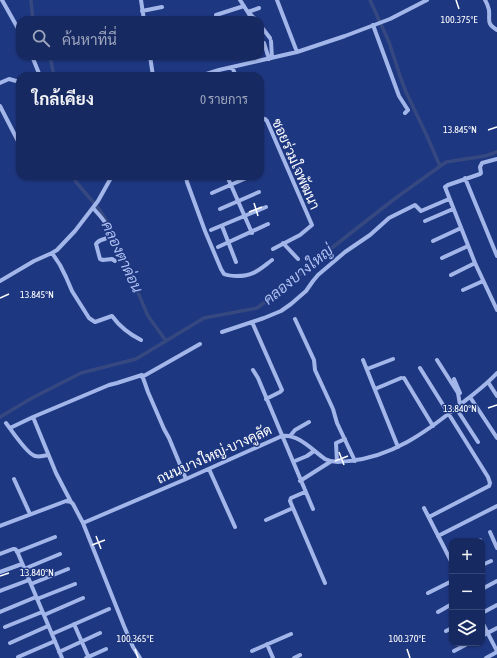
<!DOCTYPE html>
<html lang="th">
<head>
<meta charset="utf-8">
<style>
  :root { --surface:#162961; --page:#1f3167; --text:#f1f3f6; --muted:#9ea6bd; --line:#354576 }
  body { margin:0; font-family:"Asap Condensed",Sarabun,sans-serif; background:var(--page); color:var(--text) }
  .controls { position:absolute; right:12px; bottom:12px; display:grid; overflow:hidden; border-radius:8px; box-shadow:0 1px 3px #0004 }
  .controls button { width:36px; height:36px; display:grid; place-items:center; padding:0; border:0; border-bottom:1px solid var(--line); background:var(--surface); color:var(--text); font:20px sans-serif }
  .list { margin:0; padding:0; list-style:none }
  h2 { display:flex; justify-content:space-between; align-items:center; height:52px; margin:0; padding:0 16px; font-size:17px }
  h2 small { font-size:13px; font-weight:400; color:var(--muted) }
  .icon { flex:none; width:22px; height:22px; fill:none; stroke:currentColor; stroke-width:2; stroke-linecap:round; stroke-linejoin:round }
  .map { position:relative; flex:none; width:497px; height:658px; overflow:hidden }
  .search { position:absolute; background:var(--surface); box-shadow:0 1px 3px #0004; left:16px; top:16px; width:248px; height:44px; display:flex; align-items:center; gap:10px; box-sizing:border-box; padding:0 14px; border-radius:12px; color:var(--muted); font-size:15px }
  .panel { position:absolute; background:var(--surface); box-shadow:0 1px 3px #0004; left:16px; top:72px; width:248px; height:108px; border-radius:12px }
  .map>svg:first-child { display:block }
</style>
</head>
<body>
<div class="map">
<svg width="497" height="658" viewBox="0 0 497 658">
  <rect width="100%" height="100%" fill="#1e3781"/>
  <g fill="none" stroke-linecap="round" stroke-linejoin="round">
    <path stroke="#364880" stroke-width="3.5" d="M31,0v2l2,18
      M370,0l19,42 12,37 5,13 20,42 14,32
      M50,56l4,20
      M73,176l3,6 23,27 10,16 39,91 18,25
      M0,417l32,-19 49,-25 55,-14 68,-41 53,-10 27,-20 40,-34 69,-54 53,-38 39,-6 12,-4"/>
    <path stroke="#a3b6e9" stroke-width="4" d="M2,0l18,32
      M141,0l3,20
      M240,0l9,14 3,6
      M277,0l20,52
      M485,0c2,3 3,6 4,10 1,11 -3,13 8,20
      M142,11l20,-4
      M248,12l11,-4
      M250,14l6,6
      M216,15l28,-9
      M260,25l10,13
      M373,25l26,71 9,14 -3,3
      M260,35l2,4
      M271,41l1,17
      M264,43l5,16
      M32,56l8,20
      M150,56l3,20
      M232,67l4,9
      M200,76l19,-6 78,-18 48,-16 45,-17 37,-19
      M0,83l9,-4 11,3
      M0,106l20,39
      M260,118l5,1 2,2 45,104 -12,10 -27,14
      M497,159l-15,4 -2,4 1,6 -1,1 -32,11 -3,2 30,76 22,47
      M27,176h1
      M186,176l1,6 18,49 16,38 3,5c5,2 9,2 13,2 17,0 23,-7 35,-16
      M204,176h1
      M227,176l25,57
      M465,178l32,78
      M212,193l39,-17
      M93,208c7,8 17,17 16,29 -5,3 -10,2 -13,7l4,15 3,1 9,-1 3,2
      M220,209l39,-17
      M425,221l28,-12
      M222,226l14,36
      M211,230l55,-23
      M433,241l28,-13
      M283,243l15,16
      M218,247l50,-23
      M52,253l8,12 6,12 6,14 17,27 6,4 17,-6c8,11 17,18 29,24
      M442,258l26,-12
      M451,275l24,-12
      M0,281l34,-20 18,-8 5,-3 18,-19 23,-30 14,-25
      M463,290l20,-9
      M295,319l19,41 1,10 18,39 4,14 18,38
      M252,322l30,68 -2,2 -14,7
      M222,332l42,-14 17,-7 10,-7 15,-13 7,-10 5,-6 27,-23 25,-17 19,-17 26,-13 6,6 28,-12
      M363,360l35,87
      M437,360l21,33 2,12
      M420,368l68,109 2,6 -1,3 -60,31
      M367,369l26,-10
      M253,370l5,8 55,131
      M142,377l58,-33
      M404,378l29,48
      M454,379l6,14
      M488,382l9,14
      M375,389l26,-11
      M470,397l27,41
      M456,408l22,34
      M33,417l76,-32 8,-2 25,-8 6,17 16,37 5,9 17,41
      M6,423c6,8 21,31 29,33 4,1 9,0 13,-1
      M10,428l23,-11 23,56 15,29
      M290,436l5,-6 14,-8
      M295,461l12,-5 7,-5
      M337,462l-1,-19 9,-4
      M209,469l26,58
      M14,479l16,35
      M300,481l30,-19
      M305,492l-14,6 -1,3 35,82
      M424,508l28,55
      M266,520l27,-12
      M83,523l41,103 9,21 7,11
      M0,526l66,-25 5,1 2,2 10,19 103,-44 96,-43c17,-2 30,14 43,23 8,4 15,3 24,2 42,-4 76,-28 108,-54 14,-11 28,-21 40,-34
      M490,532l7,16
      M438,536l59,-30
      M479,541l1,-1
      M17,552l38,-15
      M0,554l13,-5h2l2,2 45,107
      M482,565l9,-4
      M24,569l36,-15
      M0,572l22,-8
      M31,584l37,-15
      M482,589l15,-8
      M0,591l29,-11
      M428,593l24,-12
      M37,599l38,-15
      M0,612l36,-15
      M438,612l14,-8
      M482,613l15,-8
      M44,615l39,-17
      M482,622l15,29
      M74,624l15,34
      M5,627l37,-15
      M446,631l6,-3
      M52,634l57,-25
      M482,636l15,-8
      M10,643l38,-17
      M267,644l6,14
      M252,651l39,-17
      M454,651l15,-8
      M59,652l41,-19
      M18,657l37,-16
      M86,658l20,-9
      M294,658l6,-3
      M486,658l11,-6"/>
  </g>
  <path fill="none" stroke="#fff" stroke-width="1.5" d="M456,0l3,9M488,130l9,-3M254,203l4,13M249,212l13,-5M0,298l9,-4M488,408l9,-3M339,452l5,13M335,461l13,-5M96,536l5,13M92,545l13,-5M0,576l9,-3M135,649l3,9M407,649l3,9"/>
  <g text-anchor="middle" stroke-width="3" stroke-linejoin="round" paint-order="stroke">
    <g font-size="14" fill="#fff" stroke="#1e3781">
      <text transform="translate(296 164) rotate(66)" y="5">ซอยร่วมใจพัฒนา</text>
      <text transform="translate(214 454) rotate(-24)" y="5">ถนนบางใหญ่-บางคูลัด</text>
    </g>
    <g font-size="15" font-style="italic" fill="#aec0f1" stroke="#1e3781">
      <text transform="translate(122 257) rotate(65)" y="5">คลองตาด่อน</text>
      <text transform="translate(298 275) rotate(-39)" y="5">คลองบางใหญ่</text>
    </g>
  </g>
  <g font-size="10" text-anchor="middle" fill="#fff" stroke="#1e3781" stroke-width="3" stroke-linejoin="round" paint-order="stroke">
    <text x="459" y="23">100.375°E</text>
    <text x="460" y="133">13.845°N</text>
    <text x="37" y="298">13.845°N</text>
    <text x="460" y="412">13.840°N</text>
    <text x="37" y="576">13.840°N</text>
    <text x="135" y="642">100.365°E</text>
    <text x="407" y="642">100.370°E</text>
  </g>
</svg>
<div class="controls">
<button>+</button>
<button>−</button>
<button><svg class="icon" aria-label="layers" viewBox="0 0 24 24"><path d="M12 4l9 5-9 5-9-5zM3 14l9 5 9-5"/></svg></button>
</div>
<div class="search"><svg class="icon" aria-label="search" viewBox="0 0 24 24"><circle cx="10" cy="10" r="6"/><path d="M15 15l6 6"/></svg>ค้นหาที่นี่</div>
<section class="panel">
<h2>ใกล้เคียง<small>0 รายการ</small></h2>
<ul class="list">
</ul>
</section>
</div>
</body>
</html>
